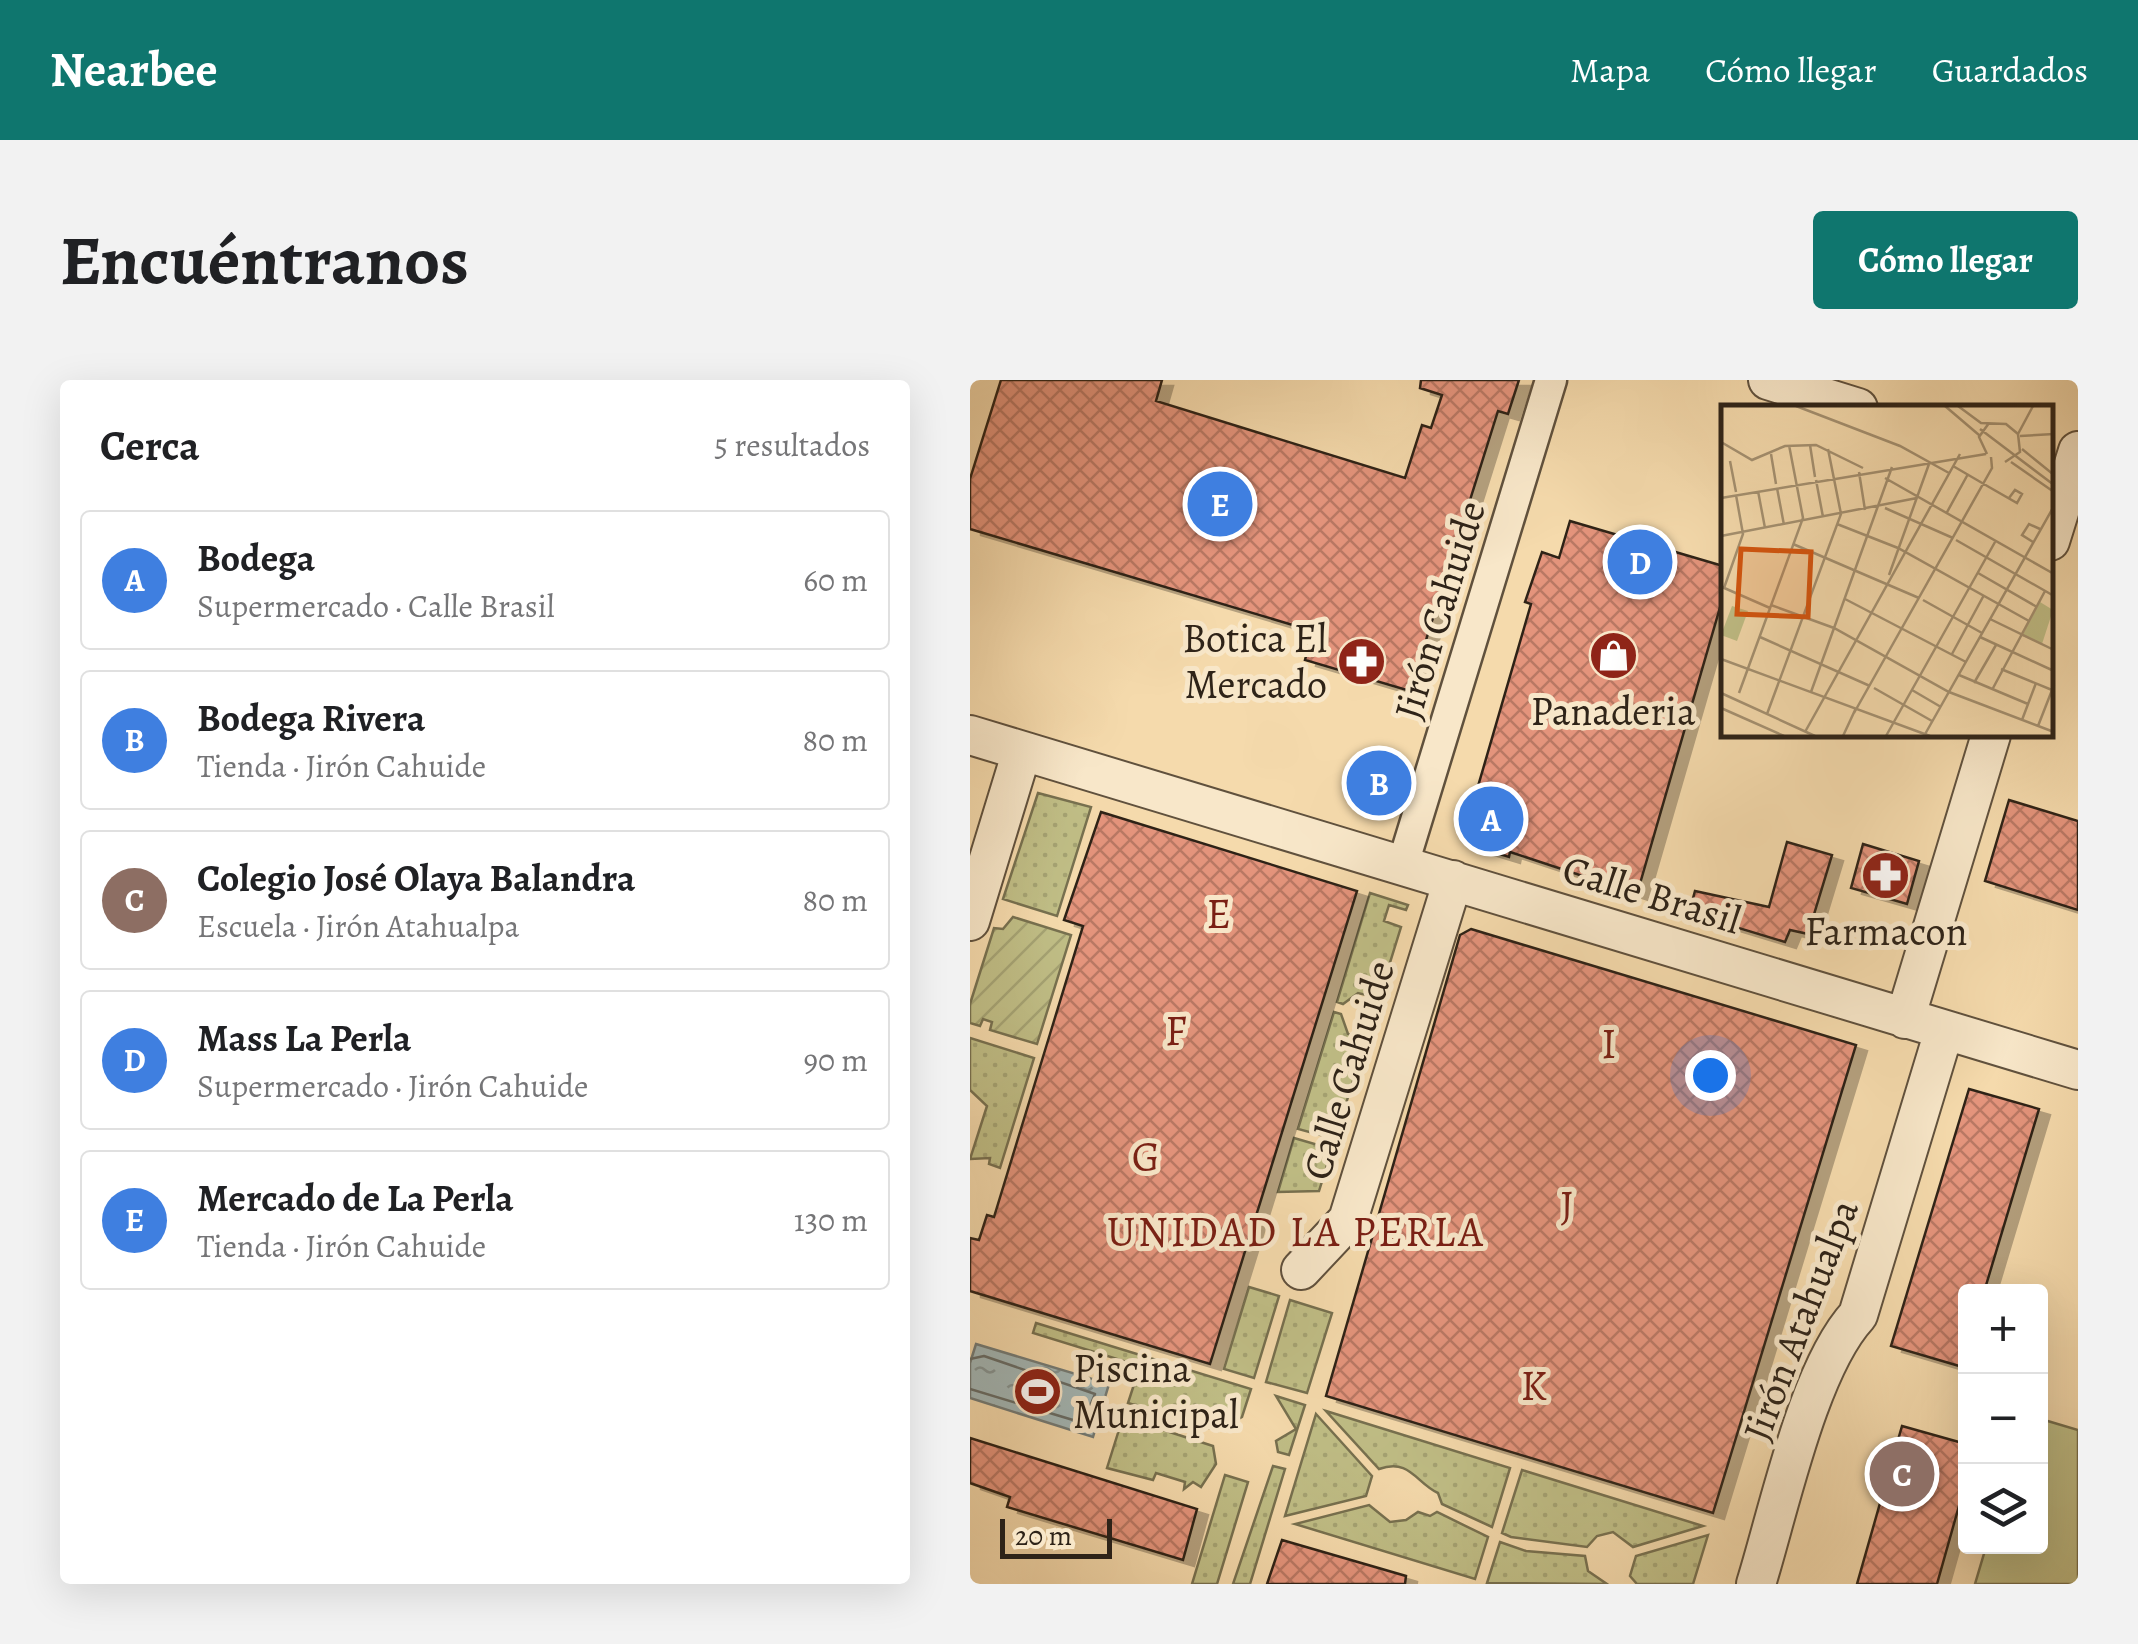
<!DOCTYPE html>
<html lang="es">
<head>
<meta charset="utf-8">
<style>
  :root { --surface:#fff; --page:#f2f2f2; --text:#202124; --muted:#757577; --line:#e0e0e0; --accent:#0f766e }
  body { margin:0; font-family:Alegreya,serif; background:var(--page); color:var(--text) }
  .controls { position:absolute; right:30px; bottom:30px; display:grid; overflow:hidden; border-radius:10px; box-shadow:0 10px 40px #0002 }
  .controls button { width:90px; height:90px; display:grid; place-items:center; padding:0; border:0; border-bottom:2px solid var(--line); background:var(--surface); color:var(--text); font:50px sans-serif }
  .scale { position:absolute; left:30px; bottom:25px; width:112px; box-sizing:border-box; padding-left:10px; border:5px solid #2e2318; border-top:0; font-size:28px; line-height:35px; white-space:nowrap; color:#2e2318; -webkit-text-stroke:8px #f8e7c9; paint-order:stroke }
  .you { position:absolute; left:740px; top:695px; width:35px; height:35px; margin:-25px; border:8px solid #fff; border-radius:50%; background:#1a73e8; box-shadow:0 0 0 15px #1a73e833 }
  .badge { display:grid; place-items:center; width:65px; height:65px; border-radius:50%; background:var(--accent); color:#fff; font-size:32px; font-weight:700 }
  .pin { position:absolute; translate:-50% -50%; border:5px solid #fff; box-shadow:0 2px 10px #0006 }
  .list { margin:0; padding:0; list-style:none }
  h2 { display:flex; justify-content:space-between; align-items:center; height:130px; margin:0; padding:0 40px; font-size:42px }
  h2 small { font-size:32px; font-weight:400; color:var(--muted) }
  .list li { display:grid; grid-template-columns:65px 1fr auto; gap:30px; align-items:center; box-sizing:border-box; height:140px; margin:0 20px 20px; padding:0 20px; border:2px solid var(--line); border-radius:10px }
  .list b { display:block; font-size:38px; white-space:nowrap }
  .list p { margin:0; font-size:32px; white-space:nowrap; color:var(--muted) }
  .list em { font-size:32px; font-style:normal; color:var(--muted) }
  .icon { flex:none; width:55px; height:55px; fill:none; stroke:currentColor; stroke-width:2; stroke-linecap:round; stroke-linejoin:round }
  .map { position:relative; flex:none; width:1108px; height:1204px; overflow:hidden; border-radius:10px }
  header { display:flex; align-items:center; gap:60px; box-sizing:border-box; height:140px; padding:0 50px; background:var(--accent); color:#fff }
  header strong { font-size:48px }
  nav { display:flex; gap:55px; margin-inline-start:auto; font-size:35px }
  .intro { display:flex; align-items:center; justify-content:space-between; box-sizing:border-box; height:240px; padding:0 60px }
  h1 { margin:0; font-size:70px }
  .button { padding:25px 45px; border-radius:10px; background:var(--accent); color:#fff; font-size:35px; font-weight:700 }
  main { display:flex; gap:60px; padding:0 60px }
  aside { flex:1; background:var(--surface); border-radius:10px; box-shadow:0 10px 40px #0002 }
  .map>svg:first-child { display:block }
</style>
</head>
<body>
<header>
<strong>Nearbee</strong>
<nav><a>Mapa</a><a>Cómo llegar</a><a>Guardados</a></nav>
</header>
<div class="intro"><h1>Encuéntranos</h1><a class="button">Cómo llegar</a></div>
<main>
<aside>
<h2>Cerca<small>5 resultados</small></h2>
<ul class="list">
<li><span class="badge" style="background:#3f7fe0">A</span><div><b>Bodega</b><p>Supermercado · Calle Brasil</p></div><em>60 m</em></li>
<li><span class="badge" style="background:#3f7fe0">B</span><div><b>Bodega Rivera</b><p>Tienda · Jirón Cahuide</p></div><em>80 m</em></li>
<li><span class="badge" style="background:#8d6e63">C</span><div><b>Colegio José Olaya Balandra</b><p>Escuela · Jirón Atahualpa</p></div><em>80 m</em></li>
<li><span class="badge" style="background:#3f7fe0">D</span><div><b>Mass La Perla</b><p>Supermercado · Jirón Cahuide</p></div><em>90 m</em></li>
<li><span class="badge" style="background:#3f7fe0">E</span><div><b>Mercado de La Perla</b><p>Tienda · Jirón Cahuide</p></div><em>130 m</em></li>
</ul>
</aside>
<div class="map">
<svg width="1108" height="1204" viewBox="0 0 1108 1204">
  <defs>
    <pattern id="grass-dots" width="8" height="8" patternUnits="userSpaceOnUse" patternTransform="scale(2.5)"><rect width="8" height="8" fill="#c0be86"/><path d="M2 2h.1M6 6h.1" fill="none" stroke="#a5a373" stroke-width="1.8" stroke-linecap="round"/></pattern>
    <pattern id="garden-furrows" width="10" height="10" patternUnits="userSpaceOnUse" patternTransform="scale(2.5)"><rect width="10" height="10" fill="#c0be86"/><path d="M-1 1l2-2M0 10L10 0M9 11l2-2" fill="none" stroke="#a5a373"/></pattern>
    <pattern id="water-ripples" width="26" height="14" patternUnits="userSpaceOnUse" patternTransform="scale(2.5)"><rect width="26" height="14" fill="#a3b7b6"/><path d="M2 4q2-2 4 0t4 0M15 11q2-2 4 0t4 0" fill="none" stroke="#859493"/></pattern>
    <pattern id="building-cross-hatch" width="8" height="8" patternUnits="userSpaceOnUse" patternTransform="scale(2.5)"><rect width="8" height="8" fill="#e4947b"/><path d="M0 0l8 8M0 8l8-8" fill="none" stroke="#b97864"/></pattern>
    <filter id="shadow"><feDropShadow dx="11" dy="6" stdDeviation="0" flood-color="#0004"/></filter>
  </defs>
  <rect width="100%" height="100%" fill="#f5daac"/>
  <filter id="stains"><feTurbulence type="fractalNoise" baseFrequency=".002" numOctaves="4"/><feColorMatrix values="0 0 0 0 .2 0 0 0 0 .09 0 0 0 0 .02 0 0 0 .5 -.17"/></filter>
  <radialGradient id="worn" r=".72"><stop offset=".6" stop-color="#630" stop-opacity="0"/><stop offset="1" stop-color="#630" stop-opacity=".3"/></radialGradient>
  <path fill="url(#grass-dots)" stroke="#77704f" stroke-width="2.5" d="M68,413l53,14 -34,109 -54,-17z
    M400,513l38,12 -2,5 -17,-5 -5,16 17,6 -22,71 -21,-5 -15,11 -6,-2z
    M364,632l7,2 7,20 18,5 -31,100 -37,-10z
    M0,658l64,20 -34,110 -11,-4 1,-6 -20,1 17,-53 -17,-16z
    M324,758l38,11 -13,42 -41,1z
    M279,907l30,9 -25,82 -30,-9z
    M320,920l42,13 -25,80 -41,-11z
    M66,943l215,66 -9,28 -24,14 -90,-28 12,-37 -107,-33z
    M306,1016l29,9 -16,50 -11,-3 -2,-11 20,-12z
    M356,1031l184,57 -18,59 -50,-23 -4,-11c-22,-10 -28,-35 -59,-24z
    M346,1034l56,62 -6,20 -81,20z
    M153,1037l90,29 3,18 -15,23 -8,-5 -9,7 1,-7 -29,-9 -3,7 -46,-12z
    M303,1086l12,3 -35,115h-17z
    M552,1090l181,56 -70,21 -20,-15 -16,4 -10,11 -76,-10 -9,-4z
    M255,1095l23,7 -31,102h-25z
    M399,1125l21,17 16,-2 12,-8 12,4 7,-4 51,25 -13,42 -180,-55z
    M738,1155l-15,49h-56l-7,-8 6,-20z
    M530,1162l26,9 59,5 3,15 19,13 -120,-1z"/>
  <path fill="url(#garden-furrows)" stroke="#77704f" stroke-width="2.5" d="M43,537l58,18 -34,109 -47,-14 2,-8 -9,-3 -3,7 -10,-3v-19l24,-76 9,1z"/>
  <path fill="#c0be86" stroke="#77704f" stroke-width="2.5" d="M1071,1039l37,11v154h-103l11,-37 54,-1z"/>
  <path fill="url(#water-ripples)" stroke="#747c77" stroke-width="2.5" d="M6,964l133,40 -16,53 -123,-39v-35z"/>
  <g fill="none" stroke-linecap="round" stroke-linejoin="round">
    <path stroke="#686d67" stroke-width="2.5" d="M0,979l14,-3 111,38 -12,29 -113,-34"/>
  </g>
  <path fill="url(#building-cross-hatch)" stroke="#2e2318" stroke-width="2.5" filter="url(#shadow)" d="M31,0h161l-6,21 249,77 17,-53 9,3 11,-33 -22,-7 1,-8h98l-11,34 -10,-3 -88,280 -105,-31 8,-29 -343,-102v-50z
    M600,141l153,45v31l-86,297 -127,-42 -1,5 -39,-12 -5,-14 66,-227 -6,-2 17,-50 17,6z
    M1039,420l69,21v89l-93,-29z
    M131,432l256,79 -147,473 -240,-73v-53l9,2 8,-25 7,2 56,-183 33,-108 -19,-6z
    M817,462l45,13 -24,79 -18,-4 -5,12 -96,-29 6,-22 74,16z
    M893,464l56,17 -12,43 -56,-16z
    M501,549l385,116 -143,468 -387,-117 134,-461z
    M999,709l70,20 -55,183h-18v76l-75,-22z
    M932,1046l64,18v37l-29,103h-80z
    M0,1058l227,71 -14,51 -176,-53 3,-10 -40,-14z
    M312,1160l124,36 -1,8h-138z"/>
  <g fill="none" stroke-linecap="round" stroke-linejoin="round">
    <defs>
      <path id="pedestrian" d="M433,484l148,-484"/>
      <path id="minor" d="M798,0l90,28
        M1080,161l28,-90
        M0,355l1108,335
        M0,541l52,-170
        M935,639l86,-284
        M331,890l47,-50 105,-340
        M786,1204c23,-74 52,-215 102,-269l86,-284"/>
    </defs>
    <use href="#pedestrian" stroke="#60513d" stroke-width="35"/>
    <use href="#minor" stroke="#60513d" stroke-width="42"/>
    <use href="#pedestrian" stroke="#f8e7c9" stroke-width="30"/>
    <use href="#minor" stroke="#f8e7c9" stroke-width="38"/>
  </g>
  <defs>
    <symbol id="shop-disc" viewBox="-11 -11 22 22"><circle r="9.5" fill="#8f2418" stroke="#f8e7c9"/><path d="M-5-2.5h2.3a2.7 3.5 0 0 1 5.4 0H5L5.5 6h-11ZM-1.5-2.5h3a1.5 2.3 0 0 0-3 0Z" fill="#fff"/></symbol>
    <symbol id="pharmacy-disc" viewBox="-11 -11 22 22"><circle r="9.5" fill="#8f2418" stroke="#f8e7c9"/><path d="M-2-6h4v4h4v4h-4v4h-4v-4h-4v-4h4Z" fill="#fff"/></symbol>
    <symbol id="stadium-disc" viewBox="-11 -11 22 22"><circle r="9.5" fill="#8f2418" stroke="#f8e7c9"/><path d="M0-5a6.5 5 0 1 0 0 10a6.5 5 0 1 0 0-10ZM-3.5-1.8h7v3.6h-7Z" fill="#fff"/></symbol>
  </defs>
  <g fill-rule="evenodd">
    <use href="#shop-disc" x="616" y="248" width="55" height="55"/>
    <use href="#pharmacy-disc" x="364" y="254" width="55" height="55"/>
    <use href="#pharmacy-disc" x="888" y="468" width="55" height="55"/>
    <use href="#stadium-disc" x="40" y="984" width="55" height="55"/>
  </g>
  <g text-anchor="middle" stroke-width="10" stroke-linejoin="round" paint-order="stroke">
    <g font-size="40" fill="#2e2318" stroke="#f8e7c9">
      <text transform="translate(469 230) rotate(-73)" y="14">Jirón Cahuide</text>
      <text transform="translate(682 514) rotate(17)" y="14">Calle Brasil</text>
      <text transform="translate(378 690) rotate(-73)" y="14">Calle Cahuide</text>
      <text transform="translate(830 940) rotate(-69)" y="14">Jirón Atahualpa</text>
    </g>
    <g font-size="40" fill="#2e2318" stroke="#f8e7c9">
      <text x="357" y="272" text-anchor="end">Botica El<tspan x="357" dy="46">Mercado</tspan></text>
      <text x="643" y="345">Panaderia</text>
      <text x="916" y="565">Farmacon</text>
      <text x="103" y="1002" text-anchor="start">Piscina<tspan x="103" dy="46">Municipal</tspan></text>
    </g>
    <g font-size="42" letter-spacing="2.5" fill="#7a1f14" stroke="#f8e7c9">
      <text x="250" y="548">E</text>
      <text x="207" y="665">F</text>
      <text x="640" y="678">I</text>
      <text x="177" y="791">G</text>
      <text x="598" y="840">J</text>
      <text x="326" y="866">UNIDAD LA PERLA</text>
      <text x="565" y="1020">K</text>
    </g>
  </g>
  <g transform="translate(751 25)">
    <rect width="332" height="332" fill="#f5daac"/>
    <path d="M319,197l13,8 -11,34 -20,-8z" fill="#c0be86"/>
    <path d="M11,201l16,5 -11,30 -16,-6z" fill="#c0be86"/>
    <path fill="none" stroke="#a59171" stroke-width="2.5" d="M75,1l104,40 49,27M224,1l34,29M237,1l23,17 25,1 12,10 2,18 -15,10M259,24l74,56M297,29l15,-28M299,31l34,-2M0,37l31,18 33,-14 31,-1 47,23M89,40l5,32M301,44l32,26M50,49l5,30M266,49l-8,-17 10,-14M9,56l6,31M290,57l43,30M232,61l36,21 28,16 5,-9 -7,-4 -6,8M138,67l6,38M164,73l169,96M95,75l7,37M56,83l7,37M37,86l7,37M0,93l265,-44M164,103l68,30M225,109l22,-40M116,119l61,24 131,73M0,131l196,-38M235,135l98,56M312,137l-11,-7 7,-11 11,5M72,139l126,54M257,168l59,34M168,170l40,-111M1,182l48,21M3,183l19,-54 -7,-39M124,194l121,63M202,195l59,33M50,200l63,23 115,64 105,40M269,214l64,31M39,232l110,49M259,232l74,34M231,249l32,-59M0,254l209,77M280,264l51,21M238,270l69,29M253,278l22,-38M153,283l58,33M191,285l29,17M271,285l53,-99M90,287l81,-225M0,288l94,43M18,288l64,-175 -14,-73M0,303l63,28M133,308l138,-245 -1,-11M46,309l74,-200 -13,-65M301,315l14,-37M317,321l16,-41M84,327l155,-278M122,331l13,-28M165,331l109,-194M203,331l130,-230"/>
    <path fill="#d5540d" fill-opacity="0.15" stroke="#d5540d" stroke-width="5" d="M20,144l70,3 -3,65 -71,-3z"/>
    <rect width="332" height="332" fill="none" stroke="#2e2318" stroke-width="5"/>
  </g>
  <rect width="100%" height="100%" filter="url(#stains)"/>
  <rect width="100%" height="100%" fill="url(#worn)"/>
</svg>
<div class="controls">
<button>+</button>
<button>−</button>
<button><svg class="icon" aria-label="layers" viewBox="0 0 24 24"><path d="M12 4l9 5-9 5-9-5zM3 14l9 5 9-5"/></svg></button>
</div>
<div class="scale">20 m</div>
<div class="you"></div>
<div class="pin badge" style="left:521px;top:439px;background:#3f7fe0">A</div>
<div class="pin badge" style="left:409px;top:403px;background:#3f7fe0">B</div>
<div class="pin badge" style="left:932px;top:1094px;background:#8d6e63">C</div>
<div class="pin badge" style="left:670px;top:182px;background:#3f7fe0">D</div>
<div class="pin badge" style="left:250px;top:124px;background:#3f7fe0">E</div>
</div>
</main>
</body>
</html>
